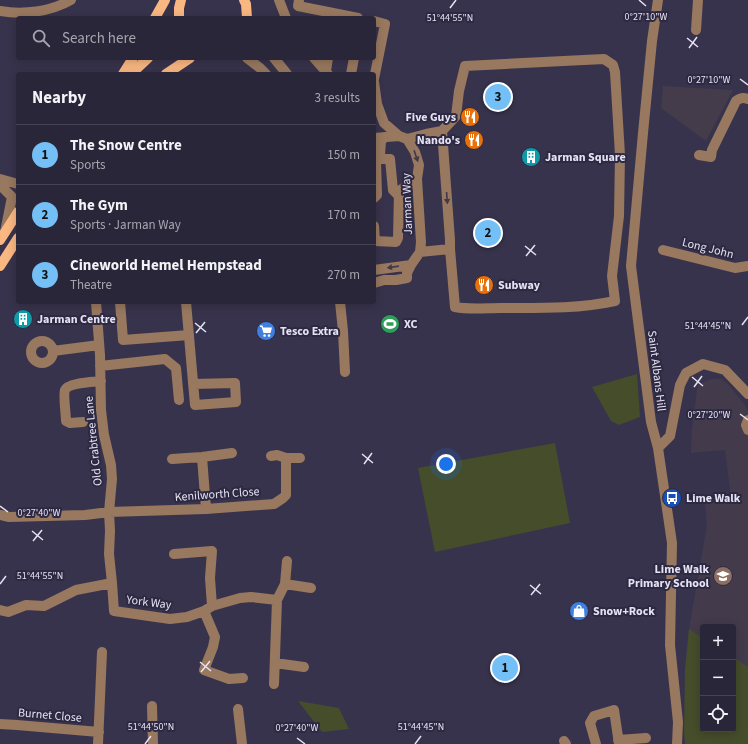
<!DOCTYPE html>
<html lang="en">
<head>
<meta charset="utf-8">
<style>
  :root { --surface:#2a2639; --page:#322e41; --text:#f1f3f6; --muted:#a5a5ae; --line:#464353; --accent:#74c0f6 }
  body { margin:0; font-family:"Source Sans 3",sans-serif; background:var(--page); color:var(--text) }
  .controls { position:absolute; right:12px; bottom:12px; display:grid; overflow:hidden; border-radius:4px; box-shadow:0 2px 10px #0003 }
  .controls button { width:36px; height:36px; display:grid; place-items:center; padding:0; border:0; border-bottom:1px solid var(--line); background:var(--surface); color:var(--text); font:20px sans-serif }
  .you { position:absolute; left:446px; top:464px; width:14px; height:14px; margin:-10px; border:3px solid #fff; border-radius:50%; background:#1a73e8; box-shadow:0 0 0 6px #1a73e833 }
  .badge { display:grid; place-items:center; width:26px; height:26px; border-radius:50%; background:var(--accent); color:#111; font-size:13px; font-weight:700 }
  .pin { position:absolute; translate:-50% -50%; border:2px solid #fff; box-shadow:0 1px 4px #0006 }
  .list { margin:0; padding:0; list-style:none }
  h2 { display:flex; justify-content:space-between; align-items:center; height:52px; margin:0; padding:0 16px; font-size:17px }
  h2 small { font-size:13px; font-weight:400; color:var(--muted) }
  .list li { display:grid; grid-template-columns:26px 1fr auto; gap:12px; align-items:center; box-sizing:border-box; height:60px; padding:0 16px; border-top:1px solid var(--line) }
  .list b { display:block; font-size:15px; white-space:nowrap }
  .list p { margin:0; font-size:13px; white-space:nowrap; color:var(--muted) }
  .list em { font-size:13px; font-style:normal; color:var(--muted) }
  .icon { flex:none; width:22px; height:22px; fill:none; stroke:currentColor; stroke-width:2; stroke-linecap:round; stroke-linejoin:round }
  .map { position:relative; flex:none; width:748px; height:744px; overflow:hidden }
  .search { position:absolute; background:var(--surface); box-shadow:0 2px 10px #0003; left:16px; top:16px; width:360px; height:44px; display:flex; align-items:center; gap:10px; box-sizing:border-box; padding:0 14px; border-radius:4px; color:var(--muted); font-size:15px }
  .panel { position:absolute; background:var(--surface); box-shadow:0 2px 10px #0003; left:16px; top:72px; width:360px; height:232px; border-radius:4px }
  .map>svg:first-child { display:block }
</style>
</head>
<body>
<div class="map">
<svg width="748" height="744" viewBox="0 0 748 744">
  <rect width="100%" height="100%" fill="#38334c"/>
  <path fill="#433b4c" d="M712,379h9l7,5 16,20 4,7v292l-15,-8v-68h-30v53l-18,-10 4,-41 18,-104 -2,-22 26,-6 -6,-47 -34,3 1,-22 5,-42 2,-3 5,-4z"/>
  <path fill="#443b4b" d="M663,86l70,4 -27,51 -45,-33z"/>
  <path fill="#454d2b" d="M637,374l3,43 -21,8 -8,-4 -19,-34z
    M555,443l15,80 -135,29 -17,-84z
    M689,629l14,9v91h30v-72l15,10v77h-63l-1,-12 1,-62z
    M298,701l41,7 10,21 -27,3z"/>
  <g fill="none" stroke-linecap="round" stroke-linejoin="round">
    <path stroke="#98785f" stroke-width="10" d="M279,0l7,18
      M299,0l-1,6 60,12
      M658,0l-6,41 -9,92 -12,133 20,156 7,26 14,95 -2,102 8,77 -1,22
      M0,11c23,4 50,1 71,-11
      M374,21l11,3 -11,55
      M696,30l2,-30
      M247,58l13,10 6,6
      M274,58l13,16
      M314,58l14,16
      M326,71l2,-13
      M351,74l3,-16
      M374,82l3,22 7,19 15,13
      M374,138l25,-2 8,3 8,13 4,13 -2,14 4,63 -1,10 -9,13 -37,5
      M407,139l19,-5 16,-3 14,-15 3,-25 6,-25 139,-7 9,6 2,7 5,83 -1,61 -7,60 3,25c-37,8 -76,7 -114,7 -15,0 -31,2 -46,-1l-5,-58v-9l-8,-109
      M699,155l12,2 1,-7 24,-49c4,-3 7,-4 12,-2
      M376,161l4,-2h10l3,31 6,6
      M0,179l18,5
      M0,185l12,12 -7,35
      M374,198l3,-3 -1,-34 4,-6 1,-14 4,-4
      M374,226l1,15 21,1 2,-4 1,-47 18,-12
      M663,250l72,18 13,-2
      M420,252l30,-3
      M374,283l10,-3h12l11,-2v-5l4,-8
      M96,302l4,53 1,55 3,25 7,30 1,14 -3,33 1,19 -1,23 3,29 2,28 56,8 17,-2 17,-6 8,-5 28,-8 11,-1 26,3
      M120,302l3,38 66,-5
      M186,302l9,103 41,-3 -1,-19 -42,1
      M340,302l3,29 2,41
      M31 352a11 11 0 1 1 22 0a11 11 0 1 1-22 0Z
      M53,351l46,-6
      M100,366l65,-7 11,9 3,32
      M748,420l-2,5 2,5
      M83,422l-13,1 -4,-2c0,-7 -3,-27 -1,-31 3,-7 28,-8 36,-9
      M658,448l12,-12 10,-51 6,-12 17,-9 22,6 23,24
      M202,457l4,52
      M286,458h14
      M172,459l30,-2 30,-4
      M0,515l9,2 76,-2 24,-3 97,-3 68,-5 9,-6 3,-3v-37l-9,-3 -6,1
      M174,554l38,-3 -2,27 2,28
      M285,584l26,4
      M0,610l8,2 18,-7 18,1 32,-16 36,-7
      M204,611l11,26 -2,10 -9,23 25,9 14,-1
      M275,663l29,4
      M274,684l3,-84 8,-16 2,-23
      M152,706l1,38
      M238,709l4,35
      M0,724l17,1 82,7
      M618,740l28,-2
      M564,741l2,3
      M98,744l4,-92
      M596,744l-6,-21 4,-7 20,-6 5,34"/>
    <path stroke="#f9b782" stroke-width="10" d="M244,0l2,4 1,14
      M155,18l10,-18
      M179,18v-10l2,-8
      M123,74l10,-16
      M131,74l17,-16
      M166,74l24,-16
      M0,240l18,-28
      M0,266l18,-28"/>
  </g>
  <defs><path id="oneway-solid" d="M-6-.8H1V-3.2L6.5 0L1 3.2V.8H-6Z"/></defs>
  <g fill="#433948">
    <use href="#oneway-solid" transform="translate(416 156) rotate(71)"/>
    <use href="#oneway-solid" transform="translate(447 198) rotate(86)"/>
    <use href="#oneway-solid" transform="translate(393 267) rotate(172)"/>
  </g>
  <path fill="none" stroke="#e5e2f3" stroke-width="1.5" d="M639,0l7,6M450,8l6,-8M687,38l11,9M689,48l8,-11M740,79l8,6M525,246l11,9M526,256l9,-11M195,323l11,9M742,325l6,-8M196,333l9,-11M692,377l11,9M694,387l8,-11M740,414l8,6M362,454l11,9M364,464l8,-11M0,506l8,6M32,531l11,9M33,541l9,-11M0,584l6,-8M530,585l11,9M531,595l9,-11M200,662l11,9M201,672l9,-11M297,738l8,6M145,744l6,-8M415,744l6,-8"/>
  <defs>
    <symbol id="restaurant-disc" viewBox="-11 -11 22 22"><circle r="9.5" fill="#e8710a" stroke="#2e2942"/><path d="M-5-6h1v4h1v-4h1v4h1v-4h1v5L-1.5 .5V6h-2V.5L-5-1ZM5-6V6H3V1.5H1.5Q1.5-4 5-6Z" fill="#fff"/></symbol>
    <symbol id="building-disc" viewBox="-11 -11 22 22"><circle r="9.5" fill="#0f9aa8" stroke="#2e2942"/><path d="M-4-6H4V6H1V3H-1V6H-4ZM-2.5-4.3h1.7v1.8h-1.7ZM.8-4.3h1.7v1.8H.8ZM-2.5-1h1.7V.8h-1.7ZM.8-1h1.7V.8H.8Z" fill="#fff"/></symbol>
    <symbol id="stadium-disc" viewBox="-11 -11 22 22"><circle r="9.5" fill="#2e9e5b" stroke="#2e2942"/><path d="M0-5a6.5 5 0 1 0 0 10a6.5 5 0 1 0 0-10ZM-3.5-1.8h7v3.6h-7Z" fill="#fff"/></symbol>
    <symbol id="supermarket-disc" viewBox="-11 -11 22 22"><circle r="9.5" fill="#3f7fe0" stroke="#2e2942"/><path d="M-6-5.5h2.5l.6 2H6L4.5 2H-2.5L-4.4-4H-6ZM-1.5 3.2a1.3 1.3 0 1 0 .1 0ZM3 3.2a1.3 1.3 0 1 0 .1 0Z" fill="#fff"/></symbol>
    <symbol id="bus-disc" viewBox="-11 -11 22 22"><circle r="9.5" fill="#1a4fb4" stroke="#2e2942"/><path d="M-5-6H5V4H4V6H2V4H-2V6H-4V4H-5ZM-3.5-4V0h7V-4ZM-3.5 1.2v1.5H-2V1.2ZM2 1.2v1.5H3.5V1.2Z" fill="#fff"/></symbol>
    <symbol id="school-disc" viewBox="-11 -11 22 22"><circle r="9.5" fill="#8d6e63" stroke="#2e2942"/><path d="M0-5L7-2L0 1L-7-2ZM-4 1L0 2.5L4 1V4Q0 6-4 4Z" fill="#fff"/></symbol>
    <symbol id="shop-disc" viewBox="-11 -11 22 22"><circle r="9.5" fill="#3f7fe0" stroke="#2e2942"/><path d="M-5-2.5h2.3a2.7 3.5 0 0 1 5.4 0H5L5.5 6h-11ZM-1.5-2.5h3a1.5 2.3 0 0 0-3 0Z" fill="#fff"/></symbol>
  </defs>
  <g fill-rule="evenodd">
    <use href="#restaurant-disc" x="459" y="106" width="22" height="22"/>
    <use href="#restaurant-disc" x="463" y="129" width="22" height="22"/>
    <use href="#building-disc" x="520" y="146" width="22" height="22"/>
    <use href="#restaurant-disc" x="473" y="274" width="22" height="22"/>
    <use href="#building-disc" x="12" y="308" width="22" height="22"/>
    <use href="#stadium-disc" x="379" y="313" width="22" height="22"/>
    <use href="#supermarket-disc" x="255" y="320" width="22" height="22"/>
    <use href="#bus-disc" x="661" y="487" width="22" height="22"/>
    <use href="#school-disc" x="712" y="565" width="22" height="22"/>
    <use href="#shop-disc" x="568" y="600" width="22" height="22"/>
  </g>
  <g text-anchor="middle" stroke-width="4" stroke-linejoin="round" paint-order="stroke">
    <g font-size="12" font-weight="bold" fill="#e5e2f3" stroke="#2e2942" text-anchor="start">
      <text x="456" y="121" text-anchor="end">Five Guys</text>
      <text x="460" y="144" text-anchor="end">Nando's</text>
      <text x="545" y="161">Jarman Square</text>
      <text x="498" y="289">Subway</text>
      <text x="37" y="323">Jarman Centre</text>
      <text x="404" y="328">XC</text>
      <text x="280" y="335">Tesco Extra</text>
      <text x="686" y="502">Lime Walk</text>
      <text x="709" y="573" text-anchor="end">Lime Walk<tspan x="709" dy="14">Primary School</tspan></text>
      <text x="593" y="615">Snow+Rock</text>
    </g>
    <g font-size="12" fill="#e5e2f3" stroke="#2e2942">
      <text transform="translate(407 204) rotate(-92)" y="4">Jarman Way</text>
      <text transform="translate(708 248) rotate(14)" y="4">Long John</text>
      <text transform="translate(657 371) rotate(83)" y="4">Saint Albans Hill</text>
      <text transform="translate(93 441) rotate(-96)" y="4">Old Crabtree Lane</text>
      <text transform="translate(217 494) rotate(-4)" y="4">Kenilworth Close</text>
      <text transform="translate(149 602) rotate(7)" y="4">York Way</text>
      <text transform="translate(50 715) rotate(5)" y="4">Burnet Close</text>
    </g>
  </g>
  <g font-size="10" text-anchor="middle" fill="#e5e2f3" stroke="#2e2942" stroke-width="4" stroke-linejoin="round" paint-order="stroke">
    <text x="646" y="20">0°27'10"W</text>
    <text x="450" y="21">51°44'55"N</text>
    <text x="709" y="83">0°27'10"W</text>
    <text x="708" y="329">51°44'45"N</text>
    <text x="709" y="418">0°27'20"W</text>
    <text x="39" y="516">0°27'40"W</text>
    <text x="40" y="579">51°44'55"N</text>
    <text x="151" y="730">51°44'50"N</text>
    <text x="421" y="730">51°44'45"N</text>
    <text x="297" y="731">0°27'40"W</text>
  </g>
</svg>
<div class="controls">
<button>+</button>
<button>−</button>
<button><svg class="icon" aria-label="locate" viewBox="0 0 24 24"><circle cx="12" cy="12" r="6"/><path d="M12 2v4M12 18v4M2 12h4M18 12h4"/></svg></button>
</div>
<div class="you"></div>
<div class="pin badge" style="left:505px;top:668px">1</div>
<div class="pin badge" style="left:488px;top:233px">2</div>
<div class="pin badge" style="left:498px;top:97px">3</div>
<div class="search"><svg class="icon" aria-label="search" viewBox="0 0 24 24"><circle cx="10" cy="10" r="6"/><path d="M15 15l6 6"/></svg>Search here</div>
<section class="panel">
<h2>Nearby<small>3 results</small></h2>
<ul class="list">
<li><span class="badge">1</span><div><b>The Snow Centre</b><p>Sports</p></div><em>150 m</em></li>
<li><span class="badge">2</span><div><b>The Gym</b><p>Sports · Jarman Way</p></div><em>170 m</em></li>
<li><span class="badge">3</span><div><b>Cineworld Hemel Hempstead</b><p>Theatre</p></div><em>270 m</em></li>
</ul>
</section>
</div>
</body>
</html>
